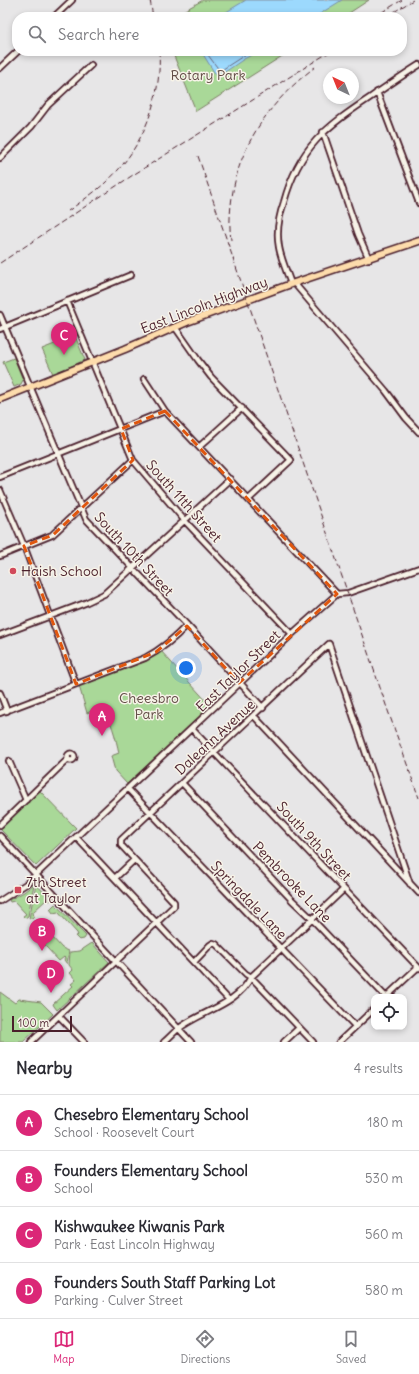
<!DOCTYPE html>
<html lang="en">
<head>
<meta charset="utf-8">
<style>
  :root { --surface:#fff; --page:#f7f7f7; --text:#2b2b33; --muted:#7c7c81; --line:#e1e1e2; --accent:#db2777 }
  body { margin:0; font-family:Delius,sans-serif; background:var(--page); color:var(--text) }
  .controls { position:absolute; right:12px; bottom:12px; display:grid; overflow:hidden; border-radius:8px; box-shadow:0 2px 6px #0003 }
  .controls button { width:36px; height:36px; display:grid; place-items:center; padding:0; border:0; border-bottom:1px solid var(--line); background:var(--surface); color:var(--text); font:20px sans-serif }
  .compass { position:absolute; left:323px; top:68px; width:36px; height:36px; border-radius:50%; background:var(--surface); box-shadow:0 2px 6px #0003; rotate:317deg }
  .scale { position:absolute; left:12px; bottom:10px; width:60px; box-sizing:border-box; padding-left:4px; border:2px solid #4a1f2b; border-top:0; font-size:11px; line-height:14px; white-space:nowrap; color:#4a1f2b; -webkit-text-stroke:3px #f7f3e8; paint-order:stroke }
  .you { position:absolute; left:186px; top:668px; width:14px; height:14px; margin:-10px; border:3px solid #fff; border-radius:50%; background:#1a73e8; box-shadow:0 0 0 6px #1a73e833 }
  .badge { display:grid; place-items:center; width:26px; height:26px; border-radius:50%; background:var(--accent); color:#fff; font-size:13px; font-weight:700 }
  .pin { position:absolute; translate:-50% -33px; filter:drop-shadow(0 1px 2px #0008) }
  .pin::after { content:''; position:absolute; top:21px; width:14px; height:12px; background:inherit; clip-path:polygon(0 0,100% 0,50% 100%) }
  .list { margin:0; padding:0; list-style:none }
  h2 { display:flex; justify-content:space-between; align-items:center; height:52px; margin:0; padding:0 16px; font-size:17px }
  h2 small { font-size:13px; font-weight:400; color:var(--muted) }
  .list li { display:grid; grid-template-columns:26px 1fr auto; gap:12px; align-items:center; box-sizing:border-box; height:56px; padding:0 16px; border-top:1px solid var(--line) }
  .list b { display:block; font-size:15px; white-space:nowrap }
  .list p { margin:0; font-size:13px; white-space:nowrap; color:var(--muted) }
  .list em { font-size:13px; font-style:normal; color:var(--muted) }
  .icon { flex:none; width:22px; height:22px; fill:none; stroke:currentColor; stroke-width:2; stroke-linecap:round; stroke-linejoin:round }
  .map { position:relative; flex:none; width:419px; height:1042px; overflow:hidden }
  .search { position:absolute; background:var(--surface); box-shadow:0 2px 6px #0003; left:12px; right:12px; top:12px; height:44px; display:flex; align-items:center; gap:10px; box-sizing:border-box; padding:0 14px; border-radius:16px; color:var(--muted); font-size:15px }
  .sheet { height:276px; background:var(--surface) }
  nav { display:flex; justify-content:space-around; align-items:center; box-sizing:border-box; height:56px; border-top:1px solid var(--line); background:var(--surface); font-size:11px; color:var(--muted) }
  nav a { display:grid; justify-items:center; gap:2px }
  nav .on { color:var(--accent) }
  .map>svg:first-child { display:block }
</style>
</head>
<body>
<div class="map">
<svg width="419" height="1042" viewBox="0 0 419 1042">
  <rect width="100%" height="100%" fill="#e7e6e7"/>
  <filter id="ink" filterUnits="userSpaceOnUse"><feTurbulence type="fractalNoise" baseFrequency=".025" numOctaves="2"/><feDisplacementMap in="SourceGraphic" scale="8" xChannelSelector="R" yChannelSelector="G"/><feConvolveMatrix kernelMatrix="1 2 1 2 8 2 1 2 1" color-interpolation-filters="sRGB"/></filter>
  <g filter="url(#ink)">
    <path fill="#a9d898" stroke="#7a7c62" d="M203,0h166l-26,17h-177l10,-2z
      M172,51h118l-94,60z
      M75,336l10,24 -32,14 -11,-25z
      M14,358l9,22 -2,4 -7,3 -11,-25z
      M161,651l48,53 -3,6 -79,74 -12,-13 -4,-15 8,-3c-3,-14 -8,-36 -18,-46l-14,6 -8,-27 67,-25z
      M39,790l37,38 -40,38 -36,-37v-2z
      M34,884l-6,32 -3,2 -2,-2 3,-2 -12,-13 -4,1 -1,-2 15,-8z
      M36,884l15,16 -2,1 -2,-2 -14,13 1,5 -5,2z
      M55,904l31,32 -2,3 -5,1 -4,-4 3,-1 -1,-2 -19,-21 -5,1 -3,-4z
      M36,923l5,2 21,23 7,3 -2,13 -3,-4 1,-2 -1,-1 -5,4 -24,-26 4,-4 -3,-5 -3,-1z
      M92,943l17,19 -52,48 -3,-4 -1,-2 20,-18 -2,-2 5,-4 -6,-7 3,-3 -4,-5 1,-13 10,-1z
      M0,992l15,11 4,-4 22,3 12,12 -30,28h-23z"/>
    <path fill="#9cd9fd" stroke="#7b8fa9" d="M246,0h96l-27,17h-97z
      M201,51h58l-15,8 -25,17 -5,-4z"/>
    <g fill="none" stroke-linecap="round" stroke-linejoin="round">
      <path stroke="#6b697f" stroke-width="1" d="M205,51l15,20 31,-20"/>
      <defs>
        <path id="minor" d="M54,17l18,-17
          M0,68l18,-17
          M377,92l42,111
          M323,132l35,102 11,25
          M0,158l31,-31 17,-22 43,-40
          M294,283l92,108 20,27 13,14
          M291,284c-4,-12 -10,-25 -12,-37 -3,-16 0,-31 5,-45 15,-55 42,-75 87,-105 16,-11 32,-22 48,-32
          M67,301l66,159 52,61 107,113
          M0,315l86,204 101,106 76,83
          M175,327l23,33 13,17 80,83 -42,39
          M0,329l131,-54
          M144,379l21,32 172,183
          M199,447l43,-39
          M0,477l165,-66
          M0,490l24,56 52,138
          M0,556l52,-21 81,-75
          M0,635l85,-32 19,-9 126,-115
          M0,693l7,18
          M0,713l145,-55c15,-8 30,-20 42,-33
          M254,716l165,177
          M192,729l227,239
          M67.5 757a3.5 3.5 0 1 1 7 0a3.5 3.5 0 1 1-7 0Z
          M9,761l17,39
          M182,783l110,117 20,19 74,78 32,-30
          M128,789l227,237
          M0,825l68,-66
          M0,836l191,206
          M76,837l153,163
          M115,878l19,-18
          M0,901l26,-17 266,-250 45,-40 11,-1 71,-25
          M194,962l16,-17 3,-2 3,1 30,30 5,3 62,65
          M59,1016l25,26
          M31,1042l143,-136v-4l-53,-57v-5l208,-196 81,240
          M164,1042c5,-4 9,-9 14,-13 23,-18 59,-24 73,-52l93,-88
          M284,1042l15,-14
          M339,1042l35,-33"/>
        <path id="major" d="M0,399l125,-50 62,-27 104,-38 128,-43"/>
      </defs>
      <use href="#minor" stroke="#4a1f2b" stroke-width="8"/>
      <use href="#major" stroke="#4a1f2b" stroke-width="9"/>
      <use href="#minor" stroke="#f7f3e8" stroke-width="4.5"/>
      <use href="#major" stroke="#fddcac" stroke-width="6"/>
      <path stroke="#4a1f2b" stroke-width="1" stroke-dasharray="6 3" stroke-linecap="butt" d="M150,0l3,17
        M374,17l28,-17
        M386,17l27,-17
        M198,156l189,552 32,90
        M68,211c17,-12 36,-25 50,-41 28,-31 44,-77 41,-119
        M231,240c-2,-15 -1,-29 1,-43 8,-55 40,-97 83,-130
        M0,263l133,-88 198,-124"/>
    </g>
  </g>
  <path fill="none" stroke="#e0560e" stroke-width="3" stroke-dasharray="8 5" stroke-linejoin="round" d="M165,411l172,183 -98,89 -52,-57 -31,26 -80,32 -52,-138 29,-11 80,-75 -12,-31z"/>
  <g fill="#d1495b" stroke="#f7f3e8" stroke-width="1.5">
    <circle cx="13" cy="571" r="4"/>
    <rect x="14" y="886" width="8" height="8" rx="2"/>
  </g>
  <g text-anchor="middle" stroke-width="3" stroke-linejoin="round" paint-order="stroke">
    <g font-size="14" fill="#624d46" stroke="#f7f3e8">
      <text x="208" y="80">Rotary Park</text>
      <text x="149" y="703">Cheesbro<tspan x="149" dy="16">Park</tspan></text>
    </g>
    <g font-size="14" fill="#4a1f2b" stroke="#f7f3e8">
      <text transform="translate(204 305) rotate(-21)" y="5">East Lincoln Highway</text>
      <text transform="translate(184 501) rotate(48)" y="5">South 11th Street</text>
      <text transform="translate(134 554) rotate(47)" y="5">South 10th Street</text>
      <text transform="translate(238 671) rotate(-44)" y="5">East Taylor Street</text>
      <text transform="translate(215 737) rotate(-43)" y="5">Daleann Avenue</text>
      <text transform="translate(314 841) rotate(47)" y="5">South 9th Street</text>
      <text transform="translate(292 882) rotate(46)" y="5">Pembrooke Lane</text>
      <text transform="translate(249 900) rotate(46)" y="5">Springdale Lane</text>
    </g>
    <g font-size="14" fill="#4a1f2b" stroke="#f7f3e8" text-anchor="start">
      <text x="21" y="576">Haish School</text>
      <text x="26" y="887">7th Street<tspan x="26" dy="16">at Taylor</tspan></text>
    </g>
  </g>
</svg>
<div class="controls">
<button><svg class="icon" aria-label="locate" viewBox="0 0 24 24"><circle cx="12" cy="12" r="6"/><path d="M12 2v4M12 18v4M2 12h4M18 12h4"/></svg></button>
</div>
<svg class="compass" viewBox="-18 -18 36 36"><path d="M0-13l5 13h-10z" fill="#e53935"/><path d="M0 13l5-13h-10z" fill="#7c7c81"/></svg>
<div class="scale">100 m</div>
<div class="you"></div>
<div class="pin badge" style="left:102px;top:736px">A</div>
<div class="pin badge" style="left:42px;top:951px">B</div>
<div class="pin badge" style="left:64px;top:355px">C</div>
<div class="pin badge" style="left:51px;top:993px">D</div>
<div class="search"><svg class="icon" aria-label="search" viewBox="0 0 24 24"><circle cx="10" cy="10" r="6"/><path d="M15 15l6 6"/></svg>Search here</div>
</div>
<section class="sheet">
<h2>Nearby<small>4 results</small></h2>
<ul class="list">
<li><span class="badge">A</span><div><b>Chesebro Elementary School</b><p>School · Roosevelt Court</p></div><em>180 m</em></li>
<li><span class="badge">B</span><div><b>Founders Elementary School</b><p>School</p></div><em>530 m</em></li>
<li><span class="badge">C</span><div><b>Kishwaukee Kiwanis Park</b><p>Park · East Lincoln Highway</p></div><em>560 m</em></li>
<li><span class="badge">D</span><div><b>Founders South Staff Parking Lot</b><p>Parking · Culver Street</p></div><em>580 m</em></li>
</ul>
</section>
<nav>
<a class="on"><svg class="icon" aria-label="map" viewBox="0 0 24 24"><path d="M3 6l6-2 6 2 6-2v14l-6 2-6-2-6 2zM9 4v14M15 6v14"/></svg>Map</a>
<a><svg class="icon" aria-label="directions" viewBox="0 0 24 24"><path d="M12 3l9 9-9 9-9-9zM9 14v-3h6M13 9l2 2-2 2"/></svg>Directions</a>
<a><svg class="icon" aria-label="saved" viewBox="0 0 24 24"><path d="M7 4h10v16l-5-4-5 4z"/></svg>Saved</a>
</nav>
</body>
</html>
